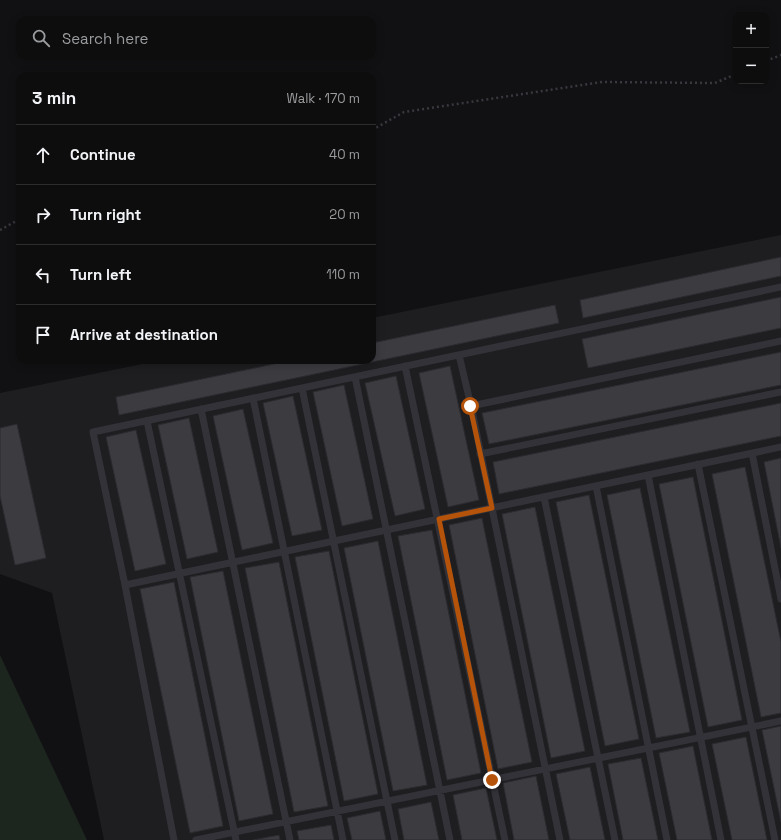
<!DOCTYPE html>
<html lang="en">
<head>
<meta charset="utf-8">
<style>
  :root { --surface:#0d0d0e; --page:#1b1b1c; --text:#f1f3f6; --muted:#9a9c9e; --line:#2d2d2e }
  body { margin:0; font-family:"Space Grotesk",sans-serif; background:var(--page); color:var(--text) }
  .controls { position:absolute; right:12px; top:12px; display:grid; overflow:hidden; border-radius:8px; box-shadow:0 2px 10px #0003 }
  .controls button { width:36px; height:36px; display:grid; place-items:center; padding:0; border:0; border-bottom:1px solid var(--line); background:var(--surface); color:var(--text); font:20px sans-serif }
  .stop { position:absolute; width:12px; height:12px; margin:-9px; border:3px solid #b45309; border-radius:50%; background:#fff }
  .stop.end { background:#b45309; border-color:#fff; box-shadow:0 1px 4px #0008 }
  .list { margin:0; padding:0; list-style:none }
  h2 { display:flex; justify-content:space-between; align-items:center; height:52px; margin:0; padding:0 16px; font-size:17px }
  h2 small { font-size:13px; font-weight:400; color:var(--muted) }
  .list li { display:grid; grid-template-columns:26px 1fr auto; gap:12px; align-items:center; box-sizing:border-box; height:60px; padding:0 16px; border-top:1px solid var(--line) }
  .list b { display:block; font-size:15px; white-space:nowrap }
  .list em { font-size:13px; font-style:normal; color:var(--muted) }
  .icon { flex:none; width:22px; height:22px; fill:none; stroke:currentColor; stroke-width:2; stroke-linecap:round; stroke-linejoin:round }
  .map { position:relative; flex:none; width:781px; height:840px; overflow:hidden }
  .search { position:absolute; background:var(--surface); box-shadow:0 2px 10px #0003; left:16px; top:16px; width:360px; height:44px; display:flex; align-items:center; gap:10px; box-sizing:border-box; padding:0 14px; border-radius:12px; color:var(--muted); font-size:15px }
  .panel { position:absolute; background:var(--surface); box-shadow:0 2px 10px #0003; left:16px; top:72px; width:360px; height:292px; border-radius:12px }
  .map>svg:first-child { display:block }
</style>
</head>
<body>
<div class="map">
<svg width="781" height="840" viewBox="0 0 781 840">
  <rect width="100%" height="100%" fill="#111113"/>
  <path fill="#1e1d20" d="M781,235v605h-677l-52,-247 -52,-19v-181l162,-33h210v-42z"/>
  <path fill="#1d251f" d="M0,655l87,185h-87z"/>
  <path fill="#3b3b40" stroke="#2c2b2f" d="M781,257v19l-198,42 -3,-18z
    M781,297v31l-193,40 -6,-29z
    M555,305l4,18 -440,92 -3,-18 177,-37h79v-17z
    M781,352v33l-292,59 -7,-31z
    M450,366l29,134 -31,7 -29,-134z
    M396,376l29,133 -30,7 -30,-133z
    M344,385l29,134 -31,7 -29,-134z
    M293,396l29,134 -30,6 -29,-133z
    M781,403v33l-282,58 -6,-32z
    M243,409l30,134 -31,7 -29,-134z
    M189,418l29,134 -31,7 -29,-134z
    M17,424l29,134 -31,7 -15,-69v-68z
    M136,430l30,134 -31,7 -29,-134z
    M781,458v90l-17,-86z
    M745,467l36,175v71l-20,4 -49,-243z
    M693,477l49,243 -34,7 -49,-243z
    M640,488l50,244 -34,6 -49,-243z
    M589,495l50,244 -34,7 -49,-244z
    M535,507l50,244 -34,7 -49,-244z
    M482,518l50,244 -34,7 -49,-244z
    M432,530l49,243 -34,7 -49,-244z
    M378,541l49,244 -34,6 -49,-243z
    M329,551l49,243 -34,7 -49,-244z
    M279,562l49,244 -34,6 -49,-244z
    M223,571l50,243 -34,7 -49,-244z
    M174,582l49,244 -33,7 -50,-244z
    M781,726v96l-19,-92z
    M746,737l21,103h-35l-20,-96z
    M693,746l19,94h-35l-18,-87z
    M641,758l17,82h-35l-15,-76z
    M590,767l15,73h-35l-14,-66z
    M536,776l13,64h-35l-11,-57z
    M486,788l11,52h-35l-9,-45z
    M431,802l8,38h-35l-6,-31z
    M380,811l6,29h-34l-5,-22z
    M331,825l3,15h-35l-2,-9z
    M279,835l1,5h-27z"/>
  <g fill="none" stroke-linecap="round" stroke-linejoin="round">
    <path stroke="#38393f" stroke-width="2.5" stroke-dasharray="2 3" stroke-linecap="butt" d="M766,61l15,-6
      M372,130l32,-18 198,-30 113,1 21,-9
      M0,230l20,-11"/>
    <path stroke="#323238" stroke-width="7" d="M781,287l-688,145 32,153 656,-138
      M459,355l12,51
      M405,366l100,474
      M355,377l95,463
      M302,388l93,452
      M253,398l90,442
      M201,409l89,431
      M147,421l89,419
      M752,453l29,146
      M480,454l301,-62
      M698,464l77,376
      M648,475l73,365
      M596,486l71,354
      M544,497l71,343
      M125,585l49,255
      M196,840l585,-119
      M560,840l-89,-434 310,-65"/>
  </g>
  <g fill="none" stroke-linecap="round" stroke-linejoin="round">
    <path stroke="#b45309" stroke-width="5" d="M470,406l22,102 -53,11 53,261"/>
  </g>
</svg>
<div class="controls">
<button>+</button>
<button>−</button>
</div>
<div class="stop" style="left:470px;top:406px"></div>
<div class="stop end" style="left:492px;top:780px"></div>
<div class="search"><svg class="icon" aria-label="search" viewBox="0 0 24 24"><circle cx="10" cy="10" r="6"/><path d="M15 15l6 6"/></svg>Search here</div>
<section class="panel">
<h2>3 min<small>Walk · 170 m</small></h2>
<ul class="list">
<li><svg class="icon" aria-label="ahead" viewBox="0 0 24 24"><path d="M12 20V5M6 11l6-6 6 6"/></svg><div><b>Continue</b></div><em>40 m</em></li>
<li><svg class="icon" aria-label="right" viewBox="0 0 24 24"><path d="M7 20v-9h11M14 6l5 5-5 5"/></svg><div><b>Turn right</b></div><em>20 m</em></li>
<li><svg class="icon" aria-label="left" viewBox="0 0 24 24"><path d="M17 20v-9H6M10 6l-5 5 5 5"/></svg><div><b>Turn left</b></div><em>110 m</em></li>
<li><svg class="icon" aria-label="arrive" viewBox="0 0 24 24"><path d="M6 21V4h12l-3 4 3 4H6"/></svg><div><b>Arrive at destination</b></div></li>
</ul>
</section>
</div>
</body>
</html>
